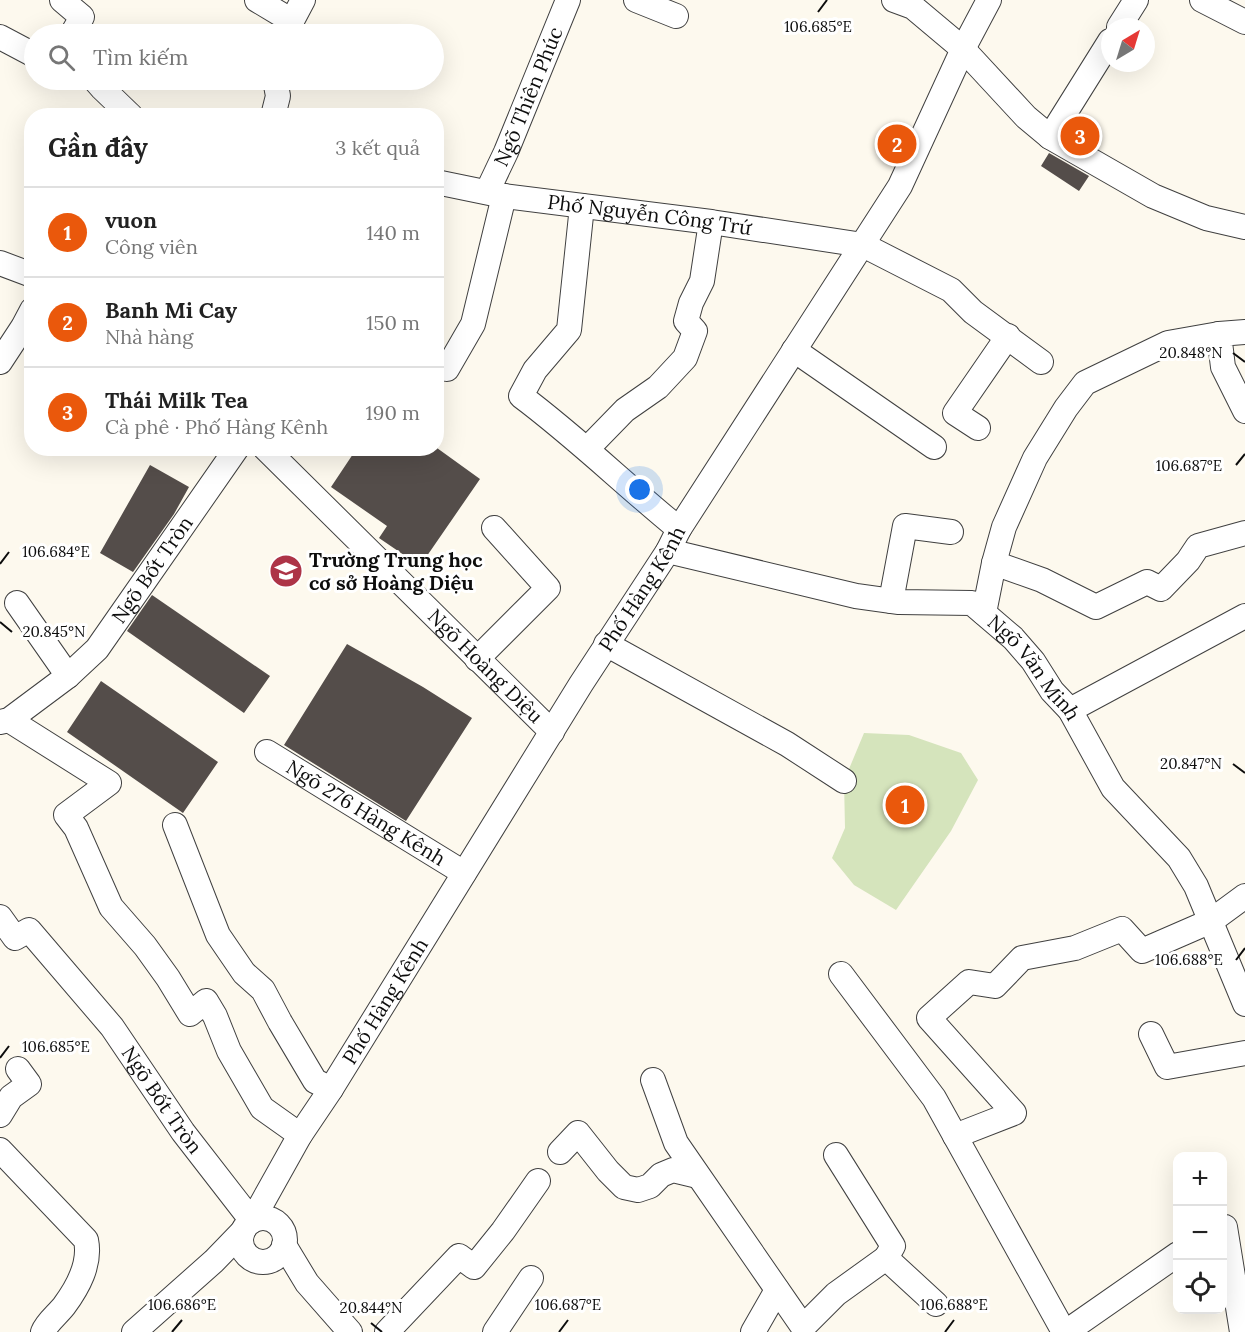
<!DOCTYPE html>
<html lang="vi">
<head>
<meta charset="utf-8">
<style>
  :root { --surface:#fff; --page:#f6f6f6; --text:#222; --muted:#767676; --line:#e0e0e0; --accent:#ea580c }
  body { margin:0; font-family:Lora,serif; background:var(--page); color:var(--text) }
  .controls { position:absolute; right:18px; bottom:18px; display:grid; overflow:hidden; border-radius:12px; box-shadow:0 6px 24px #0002 }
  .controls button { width:54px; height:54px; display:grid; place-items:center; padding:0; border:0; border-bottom:2px solid var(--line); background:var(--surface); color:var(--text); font:30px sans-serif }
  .compass { position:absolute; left:1101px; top:18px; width:54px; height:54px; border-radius:50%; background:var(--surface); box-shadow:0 6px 24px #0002; rotate:38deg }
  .you { position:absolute; left:640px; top:490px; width:21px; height:21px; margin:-15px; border:4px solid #fff; border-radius:50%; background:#1a73e8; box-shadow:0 0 0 9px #1a73e833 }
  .badge { display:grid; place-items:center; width:39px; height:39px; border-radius:50%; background:var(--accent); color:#fff; font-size:20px; font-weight:700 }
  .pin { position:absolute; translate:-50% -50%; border:3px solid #fff; box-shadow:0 2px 6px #0006 }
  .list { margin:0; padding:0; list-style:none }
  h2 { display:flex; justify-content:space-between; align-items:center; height:78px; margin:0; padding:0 24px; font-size:26px }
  h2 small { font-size:20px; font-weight:400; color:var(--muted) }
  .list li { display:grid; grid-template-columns:39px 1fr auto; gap:18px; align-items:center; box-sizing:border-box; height:90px; padding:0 24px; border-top:2px solid var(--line) }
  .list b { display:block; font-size:22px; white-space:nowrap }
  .list p { margin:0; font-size:20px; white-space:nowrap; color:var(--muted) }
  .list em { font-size:20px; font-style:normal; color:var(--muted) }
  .icon { flex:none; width:33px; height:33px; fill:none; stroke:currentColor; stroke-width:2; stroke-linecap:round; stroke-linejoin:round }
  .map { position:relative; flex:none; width:1245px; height:1332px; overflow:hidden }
  .search { position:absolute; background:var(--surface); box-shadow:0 6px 24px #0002; left:24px; top:24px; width:420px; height:66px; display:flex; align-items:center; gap:15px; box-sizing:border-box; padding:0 21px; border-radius:33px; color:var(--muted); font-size:22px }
  .panel { position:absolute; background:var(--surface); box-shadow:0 6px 24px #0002; left:24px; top:108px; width:420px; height:348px; border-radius:24px }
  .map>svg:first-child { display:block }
</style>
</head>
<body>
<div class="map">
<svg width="1245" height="1332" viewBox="0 0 1245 1332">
  <rect width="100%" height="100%" fill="#fdf9ee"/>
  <path fill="#d5e4bc" d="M864,733l45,2 52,18 17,27 -27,51 -55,79 -42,-25 -22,-27 13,-30 -1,-47z"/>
  <path fill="#544d4a" d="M1078,119l15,10 -8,12 -15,-9z
    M1049,153l40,23 -10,15 -38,-25z
    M357,448h80l43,31 -60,87 -41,-28 8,-12 -56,-39z
    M150,465l39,22 -15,27 -41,58 -33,-19z
    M152,595l118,81 -26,37 -117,-82z
    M347,644l76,43 49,31 -66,103 -122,-76z
    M101,681l117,81 -35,51 -116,-81z"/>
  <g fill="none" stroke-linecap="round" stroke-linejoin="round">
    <defs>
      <g id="minor">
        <path d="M62,0l20,17 -10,17"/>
        <path d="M257,0l35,21"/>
        <path d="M636,0l40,16"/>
        <path d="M894,0l19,7 50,42 63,68 24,20 103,59 53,22 39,9"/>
        <path d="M1202,0l43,22"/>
        <path d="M1119,27l17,-27"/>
        <path d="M285,34l18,-34"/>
        <path d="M0,37l34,18"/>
        <path d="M95,80l7,8 29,28"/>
        <path d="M273,116l5,-20 -3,-16"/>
        <path d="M1050,137l60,-96"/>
        <path id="s1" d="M436,182l68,14 207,26 152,23 88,45 22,22 68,50"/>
        <path id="s2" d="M487,192l19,-40 62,-152"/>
        <path d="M582,206l-13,124 -34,40 -14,26c55,41 104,89 158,133"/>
        <path d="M0,263l32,12"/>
        <path d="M794,350l140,97"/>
        <path d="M0,362l23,-35 9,-17"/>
        <path d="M447,369l26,-45 31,-128"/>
        <path d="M1245,411l-22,-44 -4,-33 26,-2"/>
        <path d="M978,428l-23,-15 53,-77"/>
        <path id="s3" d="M265,448l287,284"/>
        <path d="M587,449l38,-39 33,-23 27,-29 10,-27 -9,-10 5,-18 11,-22 9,-59"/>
        <path id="s4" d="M668,551l188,45 43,6 73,1 41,35 20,23 19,30 18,19 43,78 66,70 17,28 49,118"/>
        <path d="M994,563l48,17 54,27 51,-25 14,7 27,-28 10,-15 47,-13"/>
        <path d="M891,601l14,-75 46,6"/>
        <path d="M17,603l51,73"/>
        <path d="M984,613l10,-50 10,-36 31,-69 31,-50 19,-25 83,-40 51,-9"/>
        <path d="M606,644l181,100 57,37"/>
        <path d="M477,659l71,-71 -54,-60"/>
        <path d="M1070,710l175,-94"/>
        <path d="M9,720l100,63 -43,32 10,13 35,79 34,39 23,32 22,36 16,-13 9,15 14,35 33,57 38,27"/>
        <path id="s5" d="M0,722l9,-2 59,-44 29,-27 140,-201"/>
        <path id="s6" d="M267,752l197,121"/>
        <path d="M175,825l43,110 26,38 19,17 17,32 35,59 16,8"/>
        <path id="s7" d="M0,917l15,21 14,-8 83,97 71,105 69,89 48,-86 31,-46 250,-405 87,-133 11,-22 221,-343 63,-137 26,-49"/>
        <path d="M841,974l93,124 130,234"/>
        <path d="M1151,1034l16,33 78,-14"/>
        <path d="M653,1080l23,63 127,184 33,-33 50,-36 50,46"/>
        <path d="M0,1115l11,-18 18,-13 -11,-15"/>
        <path d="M955,1136l59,-23 -85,-95 40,-36 26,4 27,-28 53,-10 47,-19 20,22 69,-30 34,-25"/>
        <path d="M0,1150l86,90c5,24 -8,47 -22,66 -7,9 -17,16 -21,26"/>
        <path d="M560,1152l18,-19 30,38 16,16 14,3 12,-4 11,-11 12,-5 25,6"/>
        <path d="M836,1155l57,91 -7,12"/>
        <circle cx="263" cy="1240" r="22"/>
        <path d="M1225,1227l17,105"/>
        <path d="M284,1245l23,38 43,49"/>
        <path d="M134,1332l80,-71 29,-30"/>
        <path d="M387,1332l72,-76 15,11 29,-36 35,-50"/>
        <path d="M495,1332l36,-54"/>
        <path d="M753,1332l24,-42"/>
        <path d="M1066,1332l112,-78"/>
      </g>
    </defs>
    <use href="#minor" stroke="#404040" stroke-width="26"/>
    <use href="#minor" stroke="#fff" stroke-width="24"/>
  </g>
  <path fill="none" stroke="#0d0d0d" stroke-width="2" d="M818,12l9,-12M1233,353l12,9M1236,465l9,-11M0,564l9,-12M0,622l12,10M1233,764l12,9M1236,960l9,-12M0,1058l9,-12M371,1323l11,9M172,1332l10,-12M559,1332l9,-12M945,1332l9,-12"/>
  <defs>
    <symbol id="school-disc" viewBox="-11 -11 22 22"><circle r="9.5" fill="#ad3447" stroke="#fff"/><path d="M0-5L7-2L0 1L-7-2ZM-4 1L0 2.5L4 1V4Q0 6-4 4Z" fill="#fff"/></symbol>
  </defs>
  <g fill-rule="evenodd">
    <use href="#school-disc" x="267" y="552" width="38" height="38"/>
  </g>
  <g text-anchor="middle" stroke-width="6" stroke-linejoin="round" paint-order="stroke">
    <g font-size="20" fill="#0d0d0d" stroke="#fff">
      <text dy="7" stroke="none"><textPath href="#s2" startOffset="104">Ngõ Thiên Phúc</textPath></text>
      <text dy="7" stroke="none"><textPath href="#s1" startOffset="216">Phố Nguyễn Công Trứ</textPath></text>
      <text dy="7" stroke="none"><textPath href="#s5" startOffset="219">Ngõ Bốt Tròn</textPath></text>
      <text dy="7" stroke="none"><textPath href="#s7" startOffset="1152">Phố Hàng Kênh</textPath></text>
      <text dy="7" stroke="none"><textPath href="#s3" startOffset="310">Ngõ Hoàng Diệu</textPath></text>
      <text dy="7" stroke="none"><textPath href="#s4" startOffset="400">Ngõ Văn Minh</textPath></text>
      <text dy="7" stroke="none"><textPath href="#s6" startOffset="116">Ngõ 276 Hàng Kênh</textPath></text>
      <text dy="7" stroke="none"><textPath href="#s7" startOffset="666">Phố Hàng Kênh</textPath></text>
      <text dy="7" stroke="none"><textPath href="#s7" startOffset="258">Ngõ Bốt Tròn</textPath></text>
    </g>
    <g font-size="20" font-weight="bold" fill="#0d0d0d" stroke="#fff" text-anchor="start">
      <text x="309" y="567">Trường Trung học<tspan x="309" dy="23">cơ sở Hoàng Diệu</tspan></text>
    </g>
  </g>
  <g font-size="15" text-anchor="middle" fill="#0d0d0d" stroke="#fff" stroke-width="6" stroke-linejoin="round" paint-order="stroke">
    <text x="818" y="32">106.685°E</text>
    <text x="1191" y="358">20.848°N</text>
    <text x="1189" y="471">106.687°E</text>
    <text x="56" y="557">106.684°E</text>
    <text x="54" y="637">20.845°N</text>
    <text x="1191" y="769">20.847°N</text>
    <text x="1189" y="965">106.688°E</text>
    <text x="56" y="1052">106.685°E</text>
    <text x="182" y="1310">106.686°E</text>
    <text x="568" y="1310">106.687°E</text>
    <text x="954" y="1310">106.688°E</text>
    <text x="371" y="1313">20.844°N</text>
  </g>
</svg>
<div class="controls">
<button>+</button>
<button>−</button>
<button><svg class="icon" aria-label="locate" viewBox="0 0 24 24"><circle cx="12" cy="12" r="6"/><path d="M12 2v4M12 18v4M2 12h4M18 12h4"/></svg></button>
</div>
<svg class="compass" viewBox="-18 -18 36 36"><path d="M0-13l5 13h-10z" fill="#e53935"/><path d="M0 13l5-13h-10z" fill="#767676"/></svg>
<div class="you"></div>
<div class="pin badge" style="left:905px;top:805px">1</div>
<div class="pin badge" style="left:897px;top:144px">2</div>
<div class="pin badge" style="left:1080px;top:136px">3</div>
<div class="search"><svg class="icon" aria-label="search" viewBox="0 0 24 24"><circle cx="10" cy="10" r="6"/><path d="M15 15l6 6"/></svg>Tìm kiếm</div>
<section class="panel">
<h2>Gần đây<small>3 kết quả</small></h2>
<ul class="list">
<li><span class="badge">1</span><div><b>vuon</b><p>Công viên</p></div><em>140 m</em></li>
<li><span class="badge">2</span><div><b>Banh Mi Cay</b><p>Nhà hàng</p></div><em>150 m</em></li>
<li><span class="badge">3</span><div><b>Thái Milk Tea</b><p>Cà phê · Phố Hàng Kênh</p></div><em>190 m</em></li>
</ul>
</section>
</div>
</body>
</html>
